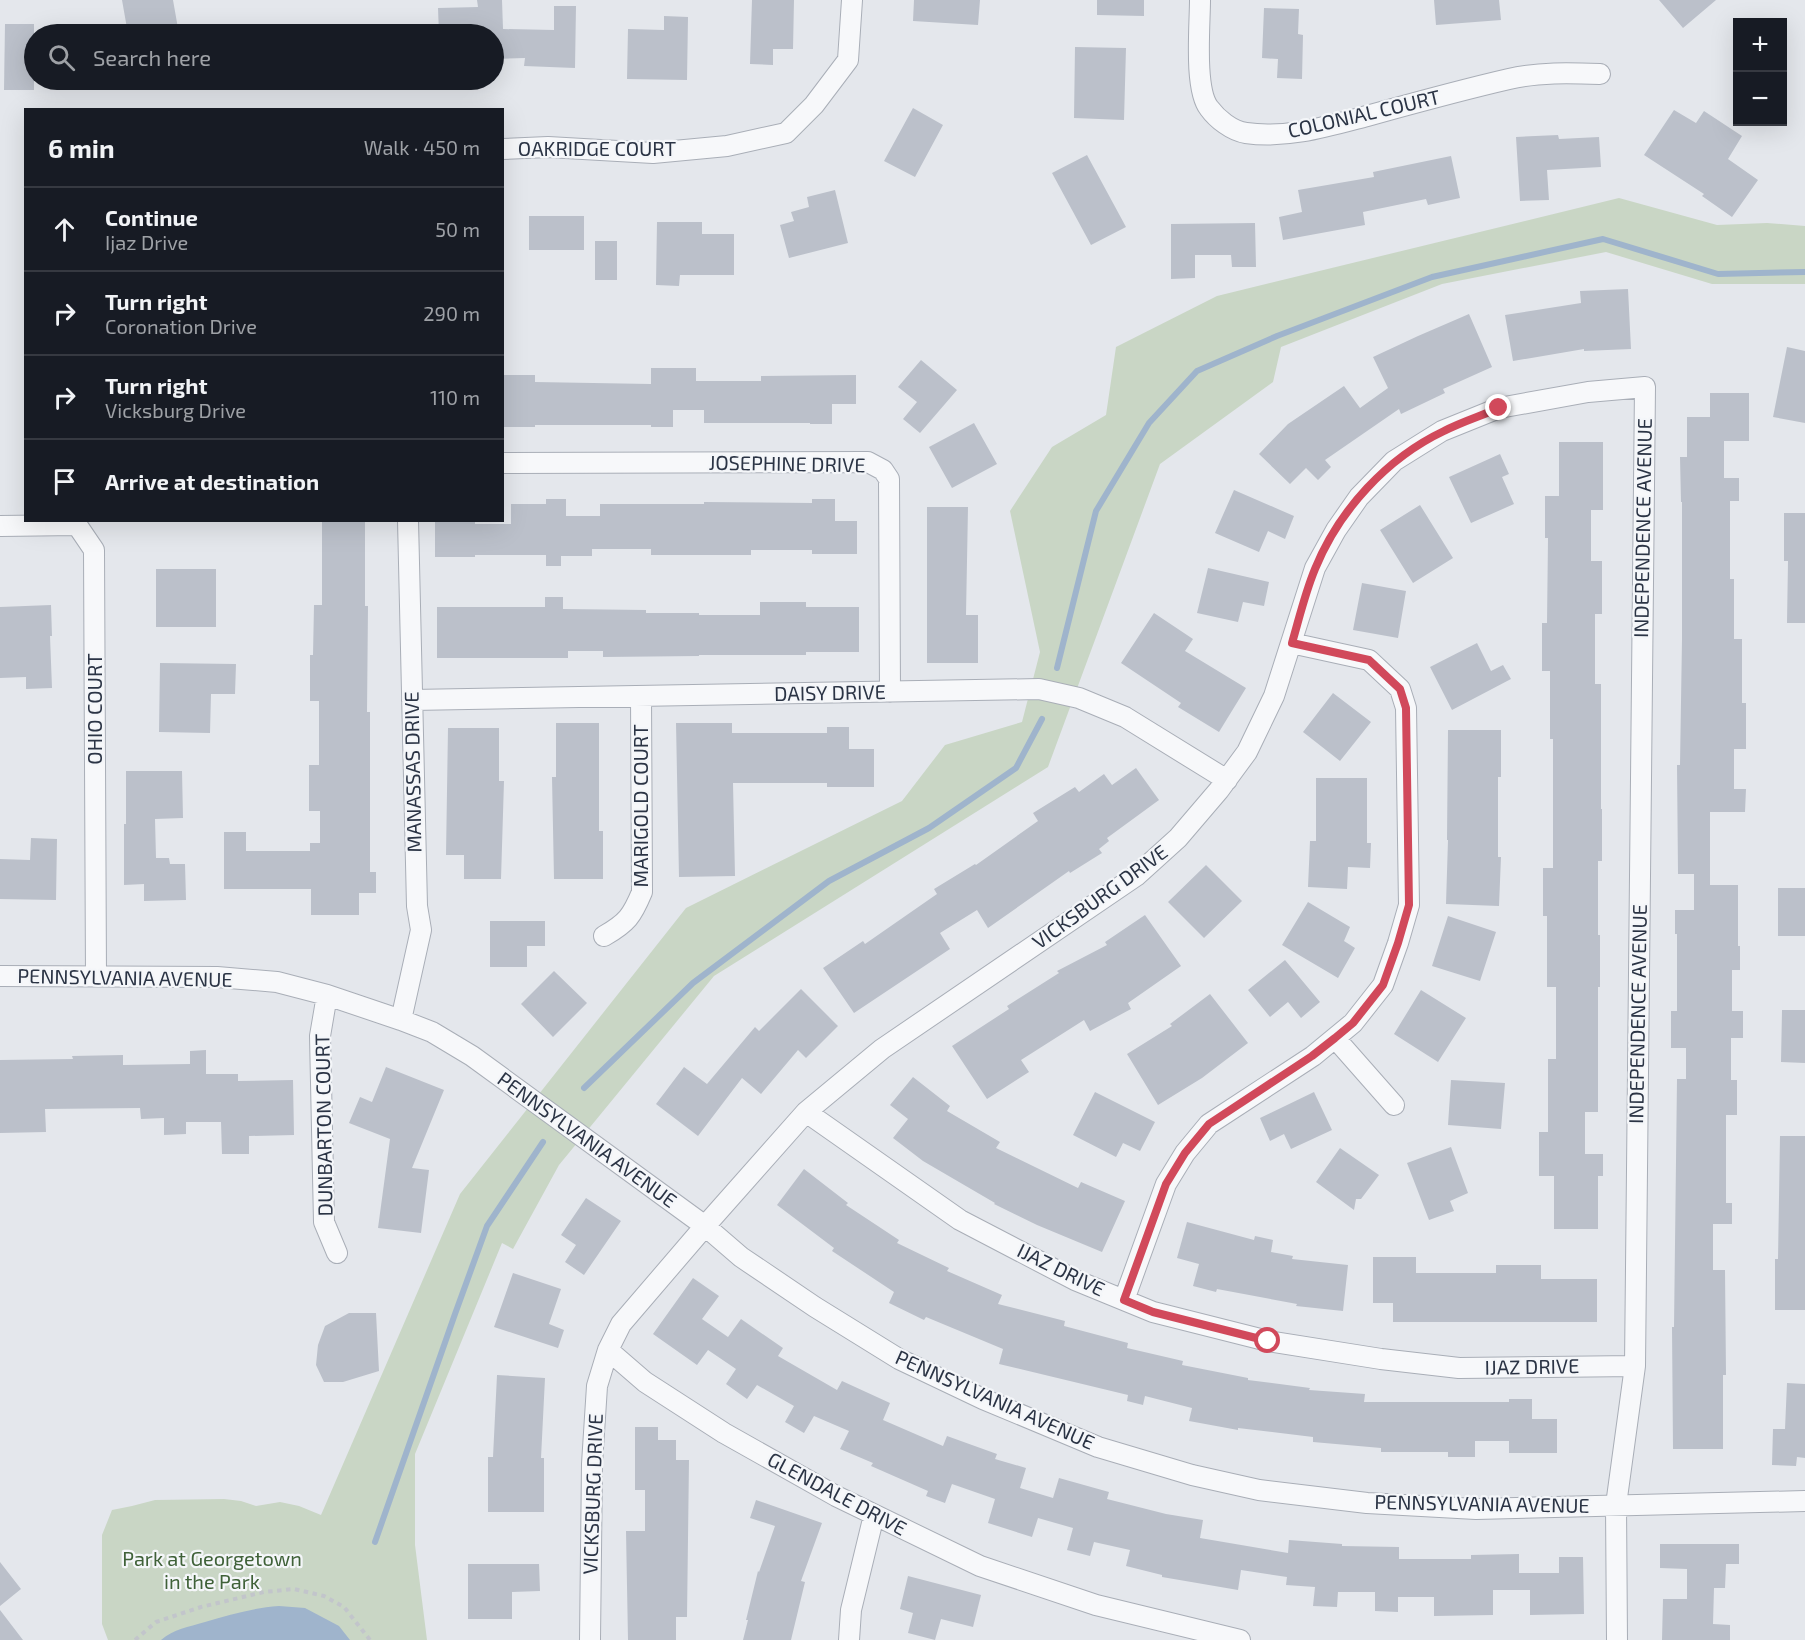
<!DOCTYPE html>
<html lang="en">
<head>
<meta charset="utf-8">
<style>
  :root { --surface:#171b24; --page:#242831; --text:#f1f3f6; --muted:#9ea1a6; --line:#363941 }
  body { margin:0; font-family:"Exo 2",sans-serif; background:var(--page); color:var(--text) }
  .controls { position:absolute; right:18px; top:18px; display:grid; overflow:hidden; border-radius:0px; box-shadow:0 6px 24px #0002 }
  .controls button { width:54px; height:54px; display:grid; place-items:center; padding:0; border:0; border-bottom:2px solid var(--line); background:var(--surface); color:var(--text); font:30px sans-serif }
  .stop { position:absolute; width:18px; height:18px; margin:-14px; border:4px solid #d1495b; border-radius:50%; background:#fff }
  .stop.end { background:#d1495b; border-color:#fff; box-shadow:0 2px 6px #0008 }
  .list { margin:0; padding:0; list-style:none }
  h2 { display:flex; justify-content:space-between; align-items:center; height:78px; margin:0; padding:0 24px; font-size:26px }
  h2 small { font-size:20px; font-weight:400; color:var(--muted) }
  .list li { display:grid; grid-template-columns:39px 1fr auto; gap:18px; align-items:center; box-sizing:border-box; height:84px; padding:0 24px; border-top:2px solid var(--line) }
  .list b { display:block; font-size:22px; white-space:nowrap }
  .list p { margin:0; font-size:20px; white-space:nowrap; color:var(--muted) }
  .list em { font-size:20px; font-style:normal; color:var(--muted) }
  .icon { flex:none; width:33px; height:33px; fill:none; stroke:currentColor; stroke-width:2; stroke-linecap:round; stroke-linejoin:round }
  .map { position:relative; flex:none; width:1805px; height:1640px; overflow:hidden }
  .search { position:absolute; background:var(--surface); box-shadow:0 6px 24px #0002; left:24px; top:24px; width:480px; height:66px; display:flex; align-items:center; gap:15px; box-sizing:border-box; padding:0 21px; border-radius:33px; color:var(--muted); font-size:22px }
  .panel { position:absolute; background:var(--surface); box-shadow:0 6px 24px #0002; left:24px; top:108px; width:480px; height:414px; border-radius:0px }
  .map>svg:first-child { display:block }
</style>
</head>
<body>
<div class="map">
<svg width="1805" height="1640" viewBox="0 0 1805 1640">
  <rect width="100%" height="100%" fill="#e4e7ec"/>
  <path fill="#c9d6c5" d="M1619,198l98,27 50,-2 38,3v58h-93l-106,-32 -164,32 -161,63 -8,35 -113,82 -112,303 -334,209 -155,189 -46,84 -11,-6 -87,211v91l12,95h-319l-6,-16v-89l10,-25 20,-4 23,-6 69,-1 17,2 15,5 24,-4 19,4 22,9 139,-321 226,-286 216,-107 43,-56 77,-23 18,-70 -30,-141 42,-64 54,-32 10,-68 101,-51z"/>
  <path fill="#9fb4cc" d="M279,1606l26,2 34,18 11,14h-189c13,-11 27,-13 44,-18 25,-7 47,-14 74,-16z"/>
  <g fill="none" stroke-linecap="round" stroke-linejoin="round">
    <path stroke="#9fb4cc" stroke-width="6" d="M1057,668l39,-157 53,-88 48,-52 80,-35 155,-59 171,-38 115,35 87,-2
      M584,1088l109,-105 136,-102 100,-53 87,-60 26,-49
      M375,1542l80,-228 32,-88 56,-84"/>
  </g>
  <path fill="#bbc0ca" d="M122,0h51l6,34h-51z
    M477,0h25l1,29 51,1v-24h22l-1,62 -51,-2 1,-8 -31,1v-25h-55l-1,-26 40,-1z
    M752,0h42l-1,49h-20v16l-23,-1z
    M914,0h66l-2,25 -65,-4z
    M1097,0h47v16l-47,-1z
    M1434,0h65l2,20 -65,5z
    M1659,0h57l-33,28z
    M1264,8l35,1 -1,25 5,1 -1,44 -25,-1 1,-19 -16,-1z
    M664,16l24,1 -1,63 -60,-1 1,-50 36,1z
    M5,24h29v66h-30z
    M1075,47l51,1 -2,72 -50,-2z
    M913,108l30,17 -28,52 -31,-16z
    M1674,110l22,13 8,-12 38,25 -14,23 30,21 -26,37 -30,-21 2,-2 -60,-39z
    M1558,135l1,4 40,-2 2,30 -54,3 2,30 -29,1 -4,-64z
    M1087,155l39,72 -35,18 -39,-72z
    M1451,156l9,42 -32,7 -2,-6 -63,13 2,13 -82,15 -4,-23 23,-5 -4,-22 76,-13 -1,-5z
    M835,190l13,53 -59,15 -9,-33 14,-4 -3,-9 18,-5 -2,-10z
    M529,216h55v34h-55z
    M657,222h45v12h32v41h-54l-1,11 -23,-1z
    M1255,223l1,44h-24l-1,-12h-36v23l-24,1v-55z
    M595,241h22v39h-22z
    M1628,289l3,60 -47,2v-2l-71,12 -8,-46 76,-12 -1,-12z
    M1469,314l23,53 -49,22 2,4 -44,21 -2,-5 -74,51 6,7 -13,13 -12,-12 -16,16 -31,-30 29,-30 56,-38 16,22 28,-20 -15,-31 45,-21z
    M1787,347l18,4v72l-32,-6z
    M921,360l36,30 -37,43 -17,-14 14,-17 -19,-15z
    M651,368h45v13h65v-5l95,-1v29h-24v20h-22v-1h-106v-13h-31v17h-22v-2h-116v2h-33v-52h33v7l116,2z
    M1710,393h39v48h-25v37h15v23h-9v78h4v60h8v64h4v46h-12v40h12l-1,23h-35v73h28v61h2v24h-8v41h11v27h-12v42h6v35h-11v88h6v21h-19v46h12l1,105h-3v74h-50l-1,-122h2l3,-248h9v-31h-15v-37h6v-77h-2v-24h19v-36h-16l-1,-109h3l2,-126v-137h-1l-1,-45h7v-40h23z
    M974,423l23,41 -45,24 -23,-41z
    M1559,442h44v68h-12v51h11v53h-7v70h6v125h1v52h-4v74h2v52h-2v125h-13v42h18v22h-5v53h-44v-53h-15v-44h9v-73h8v-72h-9v-71h-4v-48h10v-129h-3v-68h-8v-48h5l1,-85h-3v-42h14z
    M1500,454l9,20 -7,3 12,27 -43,19 -22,-46z
    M1234,490l60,26 -9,23 -17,-8 -9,21 -44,-19z
    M546,499h20v17h34v-12h104v-2l108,1v-4h23v22h22v33h-45v-4h-61v5h-100v-6h-59v7h-31v10h-15v-11h-71v2h-40v-37h40v4h36v-20h35z
    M1420,505l33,53 -40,25 -33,-53z
    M927,507h41l-2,108h12v48h-51z
    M1784,513h21v110h-18l1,-62h-4z
    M322,520h43v86h3l-1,106h3v160h6v21h-17v22h-48v-26h-87v-57h22v19h64v-8h10v-32h-11v-46h10v-64h-9v-46h3l1,-50h8z
    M1208,568l61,14 -5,24 -21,-4 -5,20 -41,-9z
    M156,569h60v58h-60z
    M1362,583l44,8 -8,47 -45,-8z
    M545,597h18v12l83,1v3h53v2h61v-13h46v5h53v45h-53v3h-107v1l-96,1v-6h-35v7h-131v-51h108z
    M51,605l1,31h-2l2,52 -26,1v-12l-26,1v-71z
    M1154,613l39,26 -8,12 61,37 -27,44 -41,-25 3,-4 -60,-40z
    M1477,643l14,28 12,-6 8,14 -59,31 -22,-43z
    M160,663l76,1 -1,30h-24l-1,39 -51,-1z
    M1333,693l38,29 -31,39 -37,-29z
    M556,723h43v108h4v48h-49l-2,-102h4z
    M676,723h56v10h95v-6h22v22h25v38h-47v-4h-94l2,93 -56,1z
    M448,728h51v53h5l-3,98h-37v-24h-18z
    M1448,730h53v47h-3v80h3l-2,49 -53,-2 2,-64h-1z
    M1136,768l23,32 -52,38 2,3 -10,8 3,4 -32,20 -1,-2 -81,57 -11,-18 -37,23 10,16 -96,64 -31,-45 40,-27 2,3 72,-50 -3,-5 41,-25 1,1 62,-44 -5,-8 42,-26 4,5 25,-18 8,11z
    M126,771h56l1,47 -28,1 1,39h13l1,6h15l1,36 -42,1v-17l-20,1v-61h2z
    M1316,778h51v65h4l-1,25 -22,-1 -1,22 -39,-2 2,-46h6z
    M31,838l26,1 -1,61 -56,-1v-40l30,1z
    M1206,865l36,36 -38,37 -36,-36z
    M1778,888h27v48h-27z
    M1308,902l42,25 -6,14 11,7 -17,30 -56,-33z
    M1145,915l36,51 -53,37 3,6 -41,22 -6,-11 -63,40 8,12 -42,27 -35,-53 57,-37 -2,-3 52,-33 -2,-2 50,-26 -2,-3z
    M1448,916l48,16 -16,49 -48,-15z
    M490,921h55v25h-18v21h-37z
    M1285,960l35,42 -19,16 -13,-16 -18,15 -22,-27z
    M554,971l33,32 -34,34 -32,-33z
    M801,989l37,37 -32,32 -8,-8 -37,44 -19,-16 -44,58 -42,-32 28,-37 23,17 48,-57 4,4z
    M1421,990l45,28 -28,44 -44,-28z
    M1210,994l38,49 -46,35 -44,27 -31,-51 45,-28 -2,-2z
    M1782,1010h23v53l-24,-1z
    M206,1050v24h32v7l55,-1 1,55 -45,1v18h-27l-1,-32h-35v12l-22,1v-17l-23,1 -1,-11 -95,1 1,23 -46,1v-73l73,-1 -1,-3 51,-1v10l67,-1v-13z
    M386,1067l58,23 -32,78 17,2 -8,63 -43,-5 12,-89 -41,-16 11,-26 12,5z
    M913,1077l37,29 -3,5 53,31 -4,6 82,40 3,-6 44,19 -23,51 -65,-27 -43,-21 1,-1 -72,-42 -30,-23 15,-19 -18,-14z
    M1451,1080l54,3 -4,46 -53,-4z
    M1095,1092l60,30 -15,29 -17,-8 -7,14 -43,-22z
    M1314,1092l18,38 -41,19 -7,-15 -14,7 -10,-23z
    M1780,1136h25v174h-30v-51h3z
    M1451,1147l17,46 -18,8 4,10 -25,9 -22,-57z
    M1340,1148l39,27 -18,24h-5l-2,11 -38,-28z
    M804,1169l44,34 -2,2 53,35 -2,3 52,25 -2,3 55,24 -4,9 67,17 -1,5 64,17 -1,5 56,13 -1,4 66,13v2l62,8 -1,2 56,4 -1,8h145v-3h23v20h25v34h-48v-12h-34v16h-27v-5h-67v-4l-68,-6v-5l-75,-9v2l-49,-9 3,-13 -47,-12 -2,9 -16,-4 1,-6 -129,-31 4,-15 -77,-32 -2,3 -35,-17 5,-11 -62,-41 2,-3 -57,-43z
    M586,1198l35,23 -37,54 -19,-13 11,-17 -15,-10z
    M1187,1222l67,18 1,-4 18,4 -2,12 22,4 -1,3 56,6 -5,46 -47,-5 1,-2 -80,-15 -1,3 -23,-6 6,-22 -22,-6z
    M1373,1257h43v16h80v-8h45v14h56v43h-204v-19h-20z
    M513,1273l48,16 -12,35 15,6 -6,18 -64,-21z
    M693,1278l26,18 -17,23 26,18 13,-18 42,29 -5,8 59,34 5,-9 48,22 -7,17 60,26 4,-10 50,18 -2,5 31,9 -6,20 33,10 6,-20 50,14 -2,7 59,15 37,6 -3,18 88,15 1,-13 53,4v2l57,1v12h72v-4l48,-1v19h40v-16h24l1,57 -54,1v-25h-37v25l-59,1v-19h-36v15l-23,-1v-19h-37l-1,15 -24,-1 2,-19 -29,-2 1,-8 -46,-7 -3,20 -76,-13v-2l-36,-9 4,-16 -36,-8 -4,14 -23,-6 6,-22 -35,-10 -6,19 -44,-14 7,-24 -43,-15 -7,19 -19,-7 2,-5 -57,-25 2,-3 -33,-14 9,-18 -35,-15 -10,17 -19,-11 9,-16 -37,-21 -10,14 -21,-15 10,-15 -28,-19 -11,15 -44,-31z
    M349,1313h27l3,58 -36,11h-19l-8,-17 2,-20 7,-19z
    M497,1375l48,3 -4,80h3v54h-56v-55h5z
    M1787,1383l18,1v74l-8,-1 -1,9 -24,-1 1,-36h12z
    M635,1427h23v13h18v20h13l-2,157h-11v23h-48l-2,-109h19v-41h-10z
    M756,1500l66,23 -21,58 4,1 -14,58h-48l5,-20h-2l12,-49 1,1 16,-46 -25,-8z
    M1660,1544h79v20h-13l-1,24h-11l-1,36 17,1v15h-68l1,-41h24v-30l-27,-1z
    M0,1562l21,27 -21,17z
    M468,1564h71l1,27 -28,1v27h-44z
    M908,1576l73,19 -8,32 -32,-8 -6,21 -27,-7 5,-20 -13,-4z
    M0,1610l23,30h-23z"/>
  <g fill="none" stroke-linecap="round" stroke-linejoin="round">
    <defs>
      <path id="minor" d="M1200,0c0,25 -6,89 9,108 8,11 23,23 37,25 41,6 83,-7 121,-17 47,-13 94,-26 142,-37 29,-7 61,-6 91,-5
        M502,149l46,-2 105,6 74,-7 59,-13 28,-28 34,-45 4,-60
        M502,463l366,-1 15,8 6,9 1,213
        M0,526l77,-1 17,25 2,426
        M412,700l627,-11 40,9 46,19 102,63
        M604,936c23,-13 28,-20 38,-44l-1,-196
        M0,976l217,1 60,5 50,13 74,25 31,12 40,24 233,170 36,31 74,50 84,52 84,40 115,48 94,28 67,15 108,13 109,6 329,-8
        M327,995l-7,41 4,186 13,31
        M401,1020l20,-90 -4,-24 -9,-386
        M1335,1038l59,67
        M806,1112l154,108 115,60 78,32 115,29 113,18 78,9 176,-2
        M1124,1300l42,-116 19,-31 24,-29 104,-68 40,-33 30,-38 15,-42 11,-38 -3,-197 -6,-19 -31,-29 -78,-17
        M608,1350l37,32 79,51 112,63 144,70 116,39 144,35
        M590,1640l2,-176 5,-78 11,-36 13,-26 84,-98 101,-114 76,-63 254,-173 42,-38 41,-48 28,-38 27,-56 41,-128 21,-38 23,-33 35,-36 48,-30 57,-23 89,-16 57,-5 -10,979 -19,139 1,135
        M849,1640l2,-30 23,-95"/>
    </defs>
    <use href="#minor" stroke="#a9aeb7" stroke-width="22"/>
    <path stroke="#c2c5cb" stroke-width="4" stroke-dasharray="4.5 4.5" stroke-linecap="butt" d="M135,1640l21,-18 45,-15 63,-15 30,-3 30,7 20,11 26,33"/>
    <use href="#minor" stroke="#f7f8fa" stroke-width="20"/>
  </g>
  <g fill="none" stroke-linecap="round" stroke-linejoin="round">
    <path stroke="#d1495b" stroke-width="8" d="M1268,1341l-115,-29 -29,-12 42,-116 19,-31 24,-29 103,-68 23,-18 18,-15 30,-38 15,-42 11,-38 -3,-197 -6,-19 -31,-29 -77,-17c7,-24 13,-50 23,-74 24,-59 72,-111 129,-138 17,-9 37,-15 55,-23"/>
  </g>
  <g text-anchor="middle" stroke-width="4.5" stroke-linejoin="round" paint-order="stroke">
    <g font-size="20" fill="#2b3445" stroke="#f4f6f9">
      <text transform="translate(1364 114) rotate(-13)" y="7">COLONIAL COURT</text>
      <text x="597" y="156">OAKRIDGE COURT</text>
      <text transform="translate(787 464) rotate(1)" y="7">JOSEPHINE DRIVE</text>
      <text transform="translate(1643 528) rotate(-89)" y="7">INDEPENDENCE AVENUE</text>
      <text transform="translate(830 693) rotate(-1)" y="7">DAISY DRIVE</text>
      <text transform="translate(95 709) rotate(-90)" y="7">OHIO COURT</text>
      <text transform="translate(413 772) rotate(-91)" y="7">MANASSAS DRIVE</text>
      <text transform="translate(641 806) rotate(-90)" y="7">MARIGOLD COURT</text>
      <text transform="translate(1100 897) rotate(-36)" y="7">VICKSBURG DRIVE</text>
      <text transform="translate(125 978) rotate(1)" y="7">PENNSYLVANIA AVENUE</text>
      <text transform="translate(1638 1014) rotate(-89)" y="7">INDEPENDENCE AVENUE</text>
      <text transform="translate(324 1125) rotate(-91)" y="7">DUNBARTON COURT</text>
      <text transform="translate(587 1140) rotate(36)" y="7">PENNSYLVANIA AVENUE</text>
      <text transform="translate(1061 1270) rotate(26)" y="7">IJAZ DRIVE</text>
      <text transform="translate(1532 1367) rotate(-1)" y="7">IJAZ DRIVE</text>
      <text transform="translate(995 1400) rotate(24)" y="7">PENNSYLVANIA AVENUE</text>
      <text transform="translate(593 1494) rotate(-88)" y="7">VICKSBURG DRIVE</text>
      <text transform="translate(837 1494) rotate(28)" y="7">GLENDALE DRIVE</text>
      <text transform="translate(1482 1504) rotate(1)" y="7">PENNSYLVANIA AVENUE</text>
    </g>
    <g font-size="20" fill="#3f6138" stroke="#f4f6f9">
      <text x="212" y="1566">Park at Georgetown<tspan x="212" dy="23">in the Park</tspan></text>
    </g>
  </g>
</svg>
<div class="controls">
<button>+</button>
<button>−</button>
</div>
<div class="stop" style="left:1268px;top:1341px"></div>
<div class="stop end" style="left:1499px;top:408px"></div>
<div class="search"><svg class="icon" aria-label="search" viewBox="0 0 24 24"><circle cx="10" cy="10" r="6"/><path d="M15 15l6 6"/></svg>Search here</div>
<section class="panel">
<h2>6 min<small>Walk · 450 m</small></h2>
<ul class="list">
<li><svg class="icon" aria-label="ahead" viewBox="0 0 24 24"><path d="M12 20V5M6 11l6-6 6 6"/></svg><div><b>Continue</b><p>Ijaz Drive</p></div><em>50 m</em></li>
<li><svg class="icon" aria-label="right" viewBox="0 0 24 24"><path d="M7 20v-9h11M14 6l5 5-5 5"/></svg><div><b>Turn right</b><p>Coronation Drive</p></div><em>290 m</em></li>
<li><svg class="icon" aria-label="right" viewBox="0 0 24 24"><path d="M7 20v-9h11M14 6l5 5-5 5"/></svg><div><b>Turn right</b><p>Vicksburg Drive</p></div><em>110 m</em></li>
<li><svg class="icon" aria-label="arrive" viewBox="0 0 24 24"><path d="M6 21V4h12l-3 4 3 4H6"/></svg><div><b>Arrive at destination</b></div></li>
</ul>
</section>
</div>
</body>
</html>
